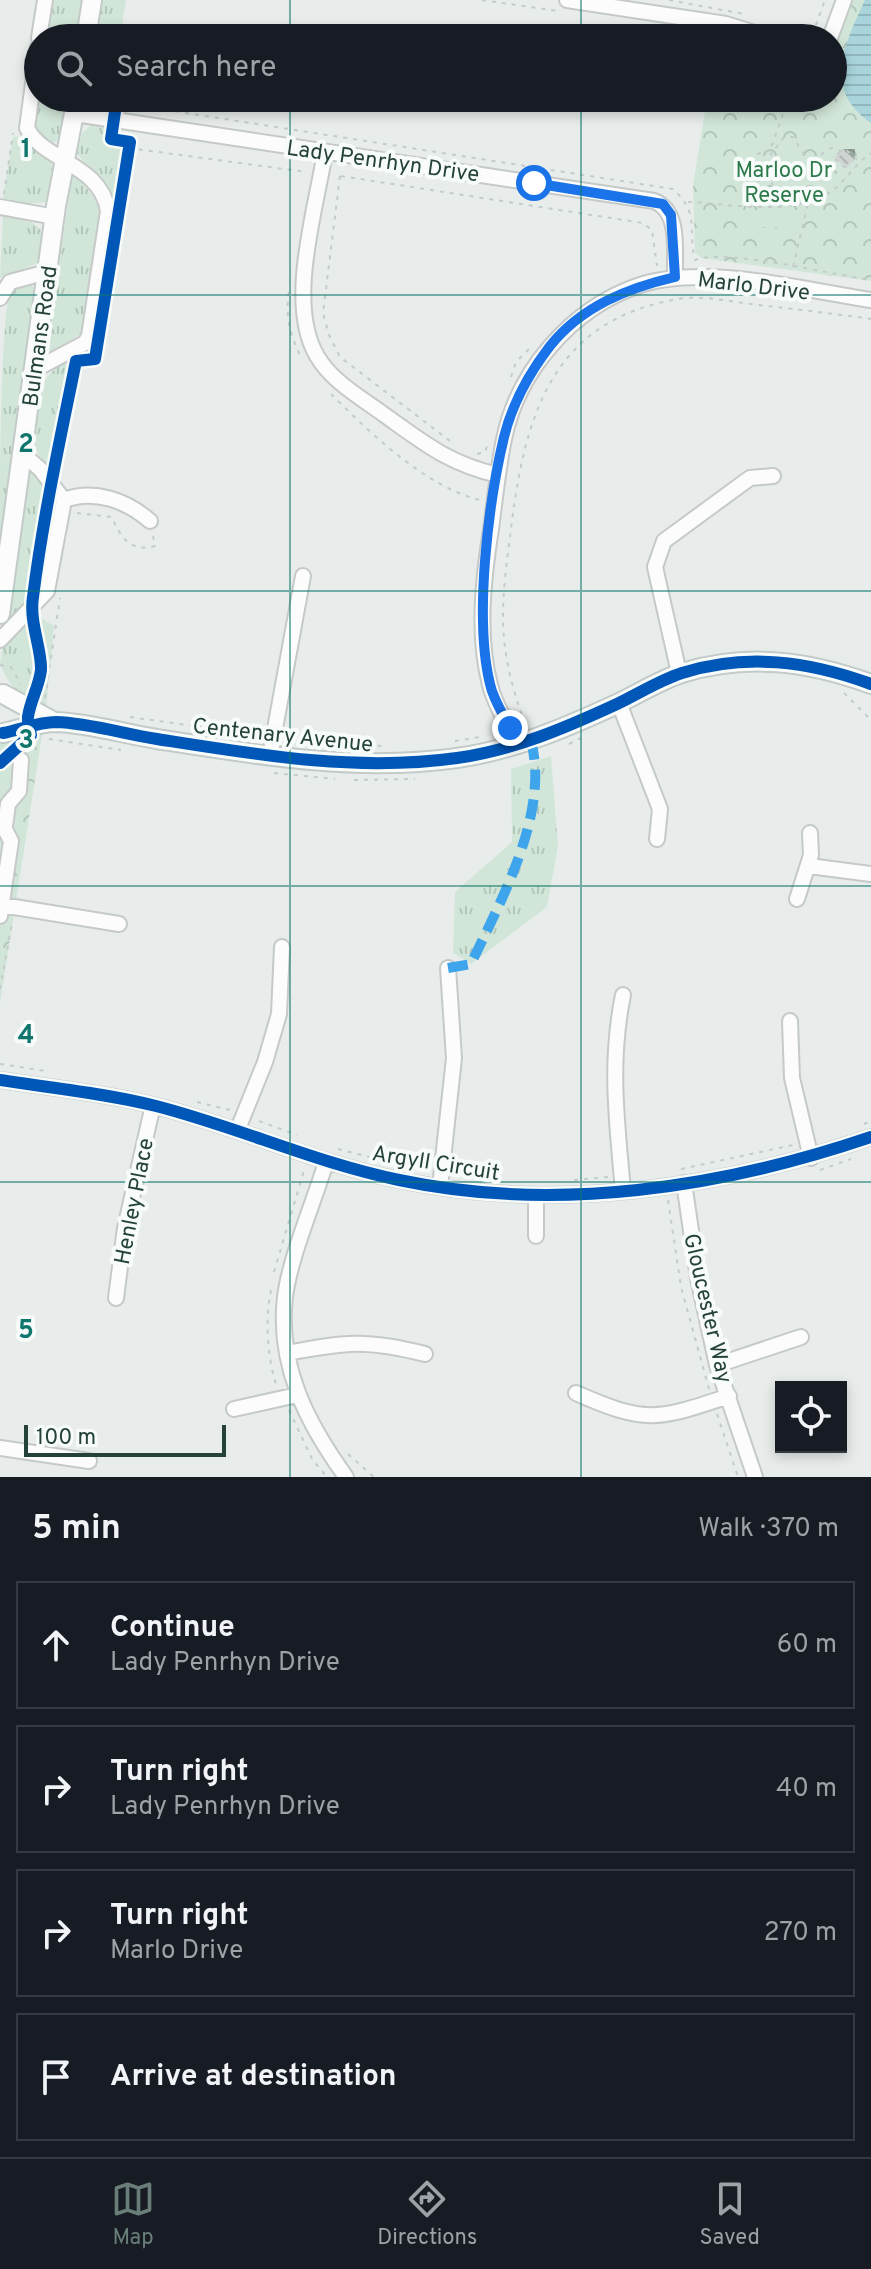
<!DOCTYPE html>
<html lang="en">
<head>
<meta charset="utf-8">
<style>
  :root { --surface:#171b24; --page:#242831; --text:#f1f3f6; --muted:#9ea1a6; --line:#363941; --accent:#697e78 }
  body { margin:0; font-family:Overpass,sans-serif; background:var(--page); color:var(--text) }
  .controls { position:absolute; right:24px; bottom:24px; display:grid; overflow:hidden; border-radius:0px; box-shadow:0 4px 12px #0003 }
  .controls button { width:72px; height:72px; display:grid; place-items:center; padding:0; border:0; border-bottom:2px solid var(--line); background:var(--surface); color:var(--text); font:40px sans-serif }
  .scale { position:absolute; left:24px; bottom:20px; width:202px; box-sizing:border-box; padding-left:8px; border:4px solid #24423a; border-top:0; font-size:22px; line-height:28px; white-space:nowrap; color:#24423a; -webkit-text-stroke:6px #f7fbf9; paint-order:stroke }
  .stop { position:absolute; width:24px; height:24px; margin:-18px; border:6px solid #1a73e8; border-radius:50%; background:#fff }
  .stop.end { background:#1a73e8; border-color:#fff; box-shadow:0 2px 8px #0008 }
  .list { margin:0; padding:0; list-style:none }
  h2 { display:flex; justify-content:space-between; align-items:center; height:104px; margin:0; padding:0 32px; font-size:34px }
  h2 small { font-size:26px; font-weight:400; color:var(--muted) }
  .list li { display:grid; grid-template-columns:52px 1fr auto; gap:24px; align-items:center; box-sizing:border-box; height:128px; margin:0 16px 16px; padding:0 16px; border:2px solid var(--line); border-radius:0px }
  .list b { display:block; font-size:30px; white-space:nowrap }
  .list p { margin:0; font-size:26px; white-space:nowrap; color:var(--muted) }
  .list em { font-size:26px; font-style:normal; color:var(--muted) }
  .icon { flex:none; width:44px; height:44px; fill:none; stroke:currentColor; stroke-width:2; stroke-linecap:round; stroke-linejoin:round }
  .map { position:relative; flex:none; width:871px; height:1477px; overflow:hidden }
  .search { position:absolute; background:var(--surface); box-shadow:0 4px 12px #0003; left:24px; right:24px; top:24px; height:88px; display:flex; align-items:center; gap:20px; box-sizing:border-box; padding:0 28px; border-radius:44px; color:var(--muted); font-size:30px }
  .sheet { height:680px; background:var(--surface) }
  nav { display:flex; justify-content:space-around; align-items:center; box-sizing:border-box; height:112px; border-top:2px solid var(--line); background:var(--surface); font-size:22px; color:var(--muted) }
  nav a { display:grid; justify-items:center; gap:4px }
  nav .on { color:var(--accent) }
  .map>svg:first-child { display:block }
</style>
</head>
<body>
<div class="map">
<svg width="871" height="1477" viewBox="0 0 871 1477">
  <defs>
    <pattern id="grass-tufts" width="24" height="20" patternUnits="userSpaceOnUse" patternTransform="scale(2)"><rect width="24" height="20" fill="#d1e6d8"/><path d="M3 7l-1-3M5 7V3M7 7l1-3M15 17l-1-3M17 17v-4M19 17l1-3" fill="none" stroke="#b3c6ba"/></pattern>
    <pattern id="park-crowns" width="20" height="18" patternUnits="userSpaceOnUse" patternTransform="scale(2)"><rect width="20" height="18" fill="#d1e6d8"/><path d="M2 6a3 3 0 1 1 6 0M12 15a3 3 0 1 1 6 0" fill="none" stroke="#b3c6ba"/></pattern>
    <pattern id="water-rules" width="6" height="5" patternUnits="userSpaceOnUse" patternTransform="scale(2)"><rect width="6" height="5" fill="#a9d4db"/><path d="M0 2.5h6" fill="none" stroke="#91b7bd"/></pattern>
    <pattern id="building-back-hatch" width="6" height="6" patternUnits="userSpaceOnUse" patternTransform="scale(2)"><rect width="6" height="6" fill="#cfd4d2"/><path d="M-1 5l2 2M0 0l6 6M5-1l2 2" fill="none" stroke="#b2b7b5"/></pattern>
    <filter id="shadow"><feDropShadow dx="6" dy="-6" stdDeviation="0" flood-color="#0004"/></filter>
  </defs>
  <rect width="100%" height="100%" fill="#e8edeb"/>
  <path fill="url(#grass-tufts)" d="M51,0h31l-7,38h-30z
    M100,0h26l-6,38h-26z
    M38,98h28l-6,40 -9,7 -19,-19z
    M92,124l15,2 -1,14 18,3 -9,62 -38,-52 5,-20z
    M24,136l29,29 -2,29 -4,8 -23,2 -21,-6 10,-61z
    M73,171l27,34 -18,128 -37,23z
    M3,215l30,8 10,9 -5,31 -38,15z
    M30,284l6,6 -36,246c0,-46 0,-220 11,-249z
    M70,358l-13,92 -7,21 -17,-25c5,-44 -4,-62 37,-88z
    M30,470l16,16 -16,111 6,18 18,11 -8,82c-24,-11 -36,-19 -46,-44z
    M551,756l7,90 -11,61 -76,57 -18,-11 2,-61 57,-50 -1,-73z"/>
  <path fill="url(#park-crowns)" d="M853,0h18v281l-170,-23 -6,-6 -2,-66 14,-88h126v-47z
    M15,721l28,8 -43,274v-264z"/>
  <path fill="#d1e6d8" d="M789,205l12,17 -2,5h-40l6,-21z"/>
  <path fill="url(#water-rules)" d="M865,0h6v123c-50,-35 -26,-79 -6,-123z"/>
  <path fill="url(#building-back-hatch)" stroke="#d1d6d4" stroke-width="2" filter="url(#shadow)" d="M843,151l10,9 -7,7 -10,-9z"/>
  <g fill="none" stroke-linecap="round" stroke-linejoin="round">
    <defs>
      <path id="street" d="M567,0l159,24 45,14
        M39,38l6,-38
        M830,38l14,-38
        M75,114l579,87c27,10 20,51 21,76
        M325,152c-9,57 -39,152 -8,204 15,26 45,42 69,60 39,28 64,48 112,59
        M0,207l55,10
        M0,298l10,-16 37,-10
        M34,370l51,-27 4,-7 19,-125c-7,-47 -65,-50 -81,-83l11,-81
        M64,500c30,-11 62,0 86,21
        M0,640l47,-49 17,-91 -24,-31 -16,-14
        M679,673l-24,-106 9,-26 86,-63 23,-2
        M619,703l41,106 -3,30
        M518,746c-9,-19 -23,-40 -28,-61 -13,-50 -7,-105 1,-156 4,-30 7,-61 13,-90 14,-69 68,-130 133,-153 66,-23 166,4 234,14
        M270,756l33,-180
        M0,820l11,21 -11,75
        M5,826l3,-22 11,-13 2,-31
        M809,866l62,8
        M797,899l14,-44 -1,-22
        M2,905l117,19
        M623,995c-14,69 -6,127 0,196
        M790,1021l2,57 19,80
        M0,1080c51,8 105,13 156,26 82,21 160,57 243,74 157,33 322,8 472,-43
        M238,1129l27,-67 14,-48 3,-67
        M326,1162c-12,40 -36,95 -41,135 -8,68 22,126 61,180
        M684,1183l14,95 19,87 38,112
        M440,1187l14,-129 -6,-90
        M536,1236v-41
        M116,1298l9,-70 28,-123
        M287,1353c59,-11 79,-14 138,1
        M717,1365l84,-28
        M576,1393c70,31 81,27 153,3
        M234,1409l63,-14
        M0,1448l89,13"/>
      <path id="secondary" d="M86,38l6,-38
        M0,614l56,-408 21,-108
        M3,694l51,28
        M3,733c17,-3 35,-11 53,-11 33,1 68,12 101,17 101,16 199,33 300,19 57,-8 108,-30 160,-54 21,-10 43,-24 65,-31 65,-20 126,-12 189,11"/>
    </defs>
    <use href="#street" stroke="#c5cac8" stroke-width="18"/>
    <use href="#secondary" stroke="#c3cbc8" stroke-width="22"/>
    <path stroke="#c3ccca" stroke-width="2" stroke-dasharray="4 6" stroke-linecap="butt" d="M482,0l76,11
      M669,0l75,14
      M780,26l25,6 9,-2 11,-30
      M686,32l9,6
      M116,102l557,87c28,26 14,39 22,71 29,-12 139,15 176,20
      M129,148l177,24
      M840,152l-6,6 15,13
      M340,176l-17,137 6,22 11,22 110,84
      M341,176l302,47 9,7 5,36
      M4,194l9,-61
      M772,194l-14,-8 1,-7 -6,-14 4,-11 18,-5 9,-12h9l16,25
      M688,202c46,2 102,15 142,-10 16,-10 25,-29 41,-39
      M773,206l-2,-58 12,-34v-16
      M793,267l15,-64 2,-41 21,-14 10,3 3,-3 15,13
      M289,292c-4,22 1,43 11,63
      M511,377l5,-15 16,-16
      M331,394c39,39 95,93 149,106
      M477,454l8,-2 3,-9
      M77,513l35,4c8,20 19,36 43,29l-2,-10
      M0,665l11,2 10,17
      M844,693l27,27
      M45,698l15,-100
      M130,717l128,18
      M525,724c-30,-83 -24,-118 -13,-203 14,-109 42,-201 166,-222 24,-4 49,2 73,5 40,5 80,9 120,15
      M49,739l72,11
      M288,739l93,7
      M455,741l25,-4
      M569,744l12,-6
      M274,773l61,6
      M354,780l61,-1
      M0,989l12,-66
      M0,1064l46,7
      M197,1102l33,8
      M259,1121l38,14
      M864,1124l7,-3
      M338,1149l71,18
      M681,1169l112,-24
      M820,1170l31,-11
      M574,1180l34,-3
      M668,1200l13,87 28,102
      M274,1272l31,-105
      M271,1290c-6,30 -4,68 6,97
      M289,1410l23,49 15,18
      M717,1414l21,63
      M348,1454l26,23"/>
    <use href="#street" stroke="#fcfcfc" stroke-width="14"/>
    <use href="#secondary" stroke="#fcfcfc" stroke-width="18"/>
    <path stroke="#3ea4ec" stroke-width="10" stroke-dasharray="20 10" stroke-linecap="butt" d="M448,968l23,-4c30,-64 79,-151 60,-223"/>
    <defs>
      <path id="cycleway" d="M3,733c17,-3 35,-11 53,-11 33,1 68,12 101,17 101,16 199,33 300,19 57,-8 108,-30 160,-54 21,-10 43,-24 65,-31 65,-20 126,-12 189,11
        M0,763l31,-28c-1,-6 -4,-13 -3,-18 2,-16 11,-30 13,-47 1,-21 -12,-47 -8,-73 10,-80 27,-157 43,-236l19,-2 35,-217 -19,-3 6,-41
        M0,1080c51,8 105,13 156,26 82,21 160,57 243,74 157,33 322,8 472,-43"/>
    </defs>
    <use href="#cycleway" stroke="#f7fbf9" stroke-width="17"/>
    <use href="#cycleway" stroke="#0057b8" stroke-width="12"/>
  </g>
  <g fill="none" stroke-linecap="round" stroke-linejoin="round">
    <path stroke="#1a73e8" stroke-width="10" d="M510,728c-7,-14 -17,-29 -20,-44 -16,-66 -2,-180 14,-247 8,-32 26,-65 46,-91 32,-40 78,-58 125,-69l-4,-62 -8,-11 -129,-21"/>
  </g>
  <path fill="none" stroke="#0f766e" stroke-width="2" stroke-opacity="0.55" d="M290,0v38M581,0v38M290,98v1379M581,98v1379M0,295h871M0,591h871M0,886h871M0,1182h871"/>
  <g text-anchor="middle" stroke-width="8" stroke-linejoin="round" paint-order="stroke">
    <g font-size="22" fill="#24423a" stroke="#f7fbf9">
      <text transform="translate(383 160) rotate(8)" y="8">Lady Penrhyn Drive</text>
      <text transform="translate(754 285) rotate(7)" y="8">Marlo Drive</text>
      <text transform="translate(39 336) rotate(-82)" y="8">Bulmans Road</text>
      <text transform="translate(283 734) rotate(6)" y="8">Centenary Avenue</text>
      <text transform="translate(436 1162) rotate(9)" y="8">Argyll Circuit</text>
      <text transform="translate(133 1201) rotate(-79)" y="8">Henley Place</text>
      <text transform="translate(709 1308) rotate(77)" y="8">Gloucester Way</text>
    </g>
    <g font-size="22" fill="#2d7a4b" stroke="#f7fbf9">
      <text x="784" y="177">Marloo Dr<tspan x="784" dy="25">Reserve</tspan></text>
    </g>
  </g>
  <g font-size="26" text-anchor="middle" font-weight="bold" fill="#0f766e" stroke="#f7fbf9" stroke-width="8" stroke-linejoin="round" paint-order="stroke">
    <text x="26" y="157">1</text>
    <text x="26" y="452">2</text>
    <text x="26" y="748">3</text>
    <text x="26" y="1043">4</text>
    <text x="26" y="1338">5</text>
  </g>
</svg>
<div class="controls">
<button><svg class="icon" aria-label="locate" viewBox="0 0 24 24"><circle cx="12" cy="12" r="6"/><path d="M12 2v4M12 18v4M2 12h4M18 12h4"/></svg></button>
</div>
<div class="scale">100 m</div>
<div class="stop" style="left:534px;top:183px"></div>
<div class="stop end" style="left:510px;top:728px"></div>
<div class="search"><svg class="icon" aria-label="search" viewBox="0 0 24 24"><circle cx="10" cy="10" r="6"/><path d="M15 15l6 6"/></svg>Search here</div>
</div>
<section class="sheet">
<h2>5 min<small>Walk · 370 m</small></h2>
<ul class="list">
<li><svg class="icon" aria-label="ahead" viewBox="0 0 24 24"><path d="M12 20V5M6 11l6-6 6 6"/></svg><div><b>Continue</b><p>Lady Penrhyn Drive</p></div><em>60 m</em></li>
<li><svg class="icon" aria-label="right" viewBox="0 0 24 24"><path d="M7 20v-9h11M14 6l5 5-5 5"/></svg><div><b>Turn right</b><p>Lady Penrhyn Drive</p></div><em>40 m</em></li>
<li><svg class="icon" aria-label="right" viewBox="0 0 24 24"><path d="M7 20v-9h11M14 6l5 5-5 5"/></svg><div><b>Turn right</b><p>Marlo Drive</p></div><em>270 m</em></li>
<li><svg class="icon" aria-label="arrive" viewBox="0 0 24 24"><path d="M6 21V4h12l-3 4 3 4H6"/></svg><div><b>Arrive at destination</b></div></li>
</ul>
</section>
<nav>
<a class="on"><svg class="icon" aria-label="map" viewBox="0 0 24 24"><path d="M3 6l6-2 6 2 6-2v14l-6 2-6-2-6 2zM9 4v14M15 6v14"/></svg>Map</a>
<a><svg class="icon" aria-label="directions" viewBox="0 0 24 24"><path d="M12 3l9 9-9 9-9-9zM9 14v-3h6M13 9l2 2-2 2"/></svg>Directions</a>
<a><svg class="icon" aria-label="saved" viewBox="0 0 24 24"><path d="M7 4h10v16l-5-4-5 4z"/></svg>Saved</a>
</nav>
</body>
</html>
